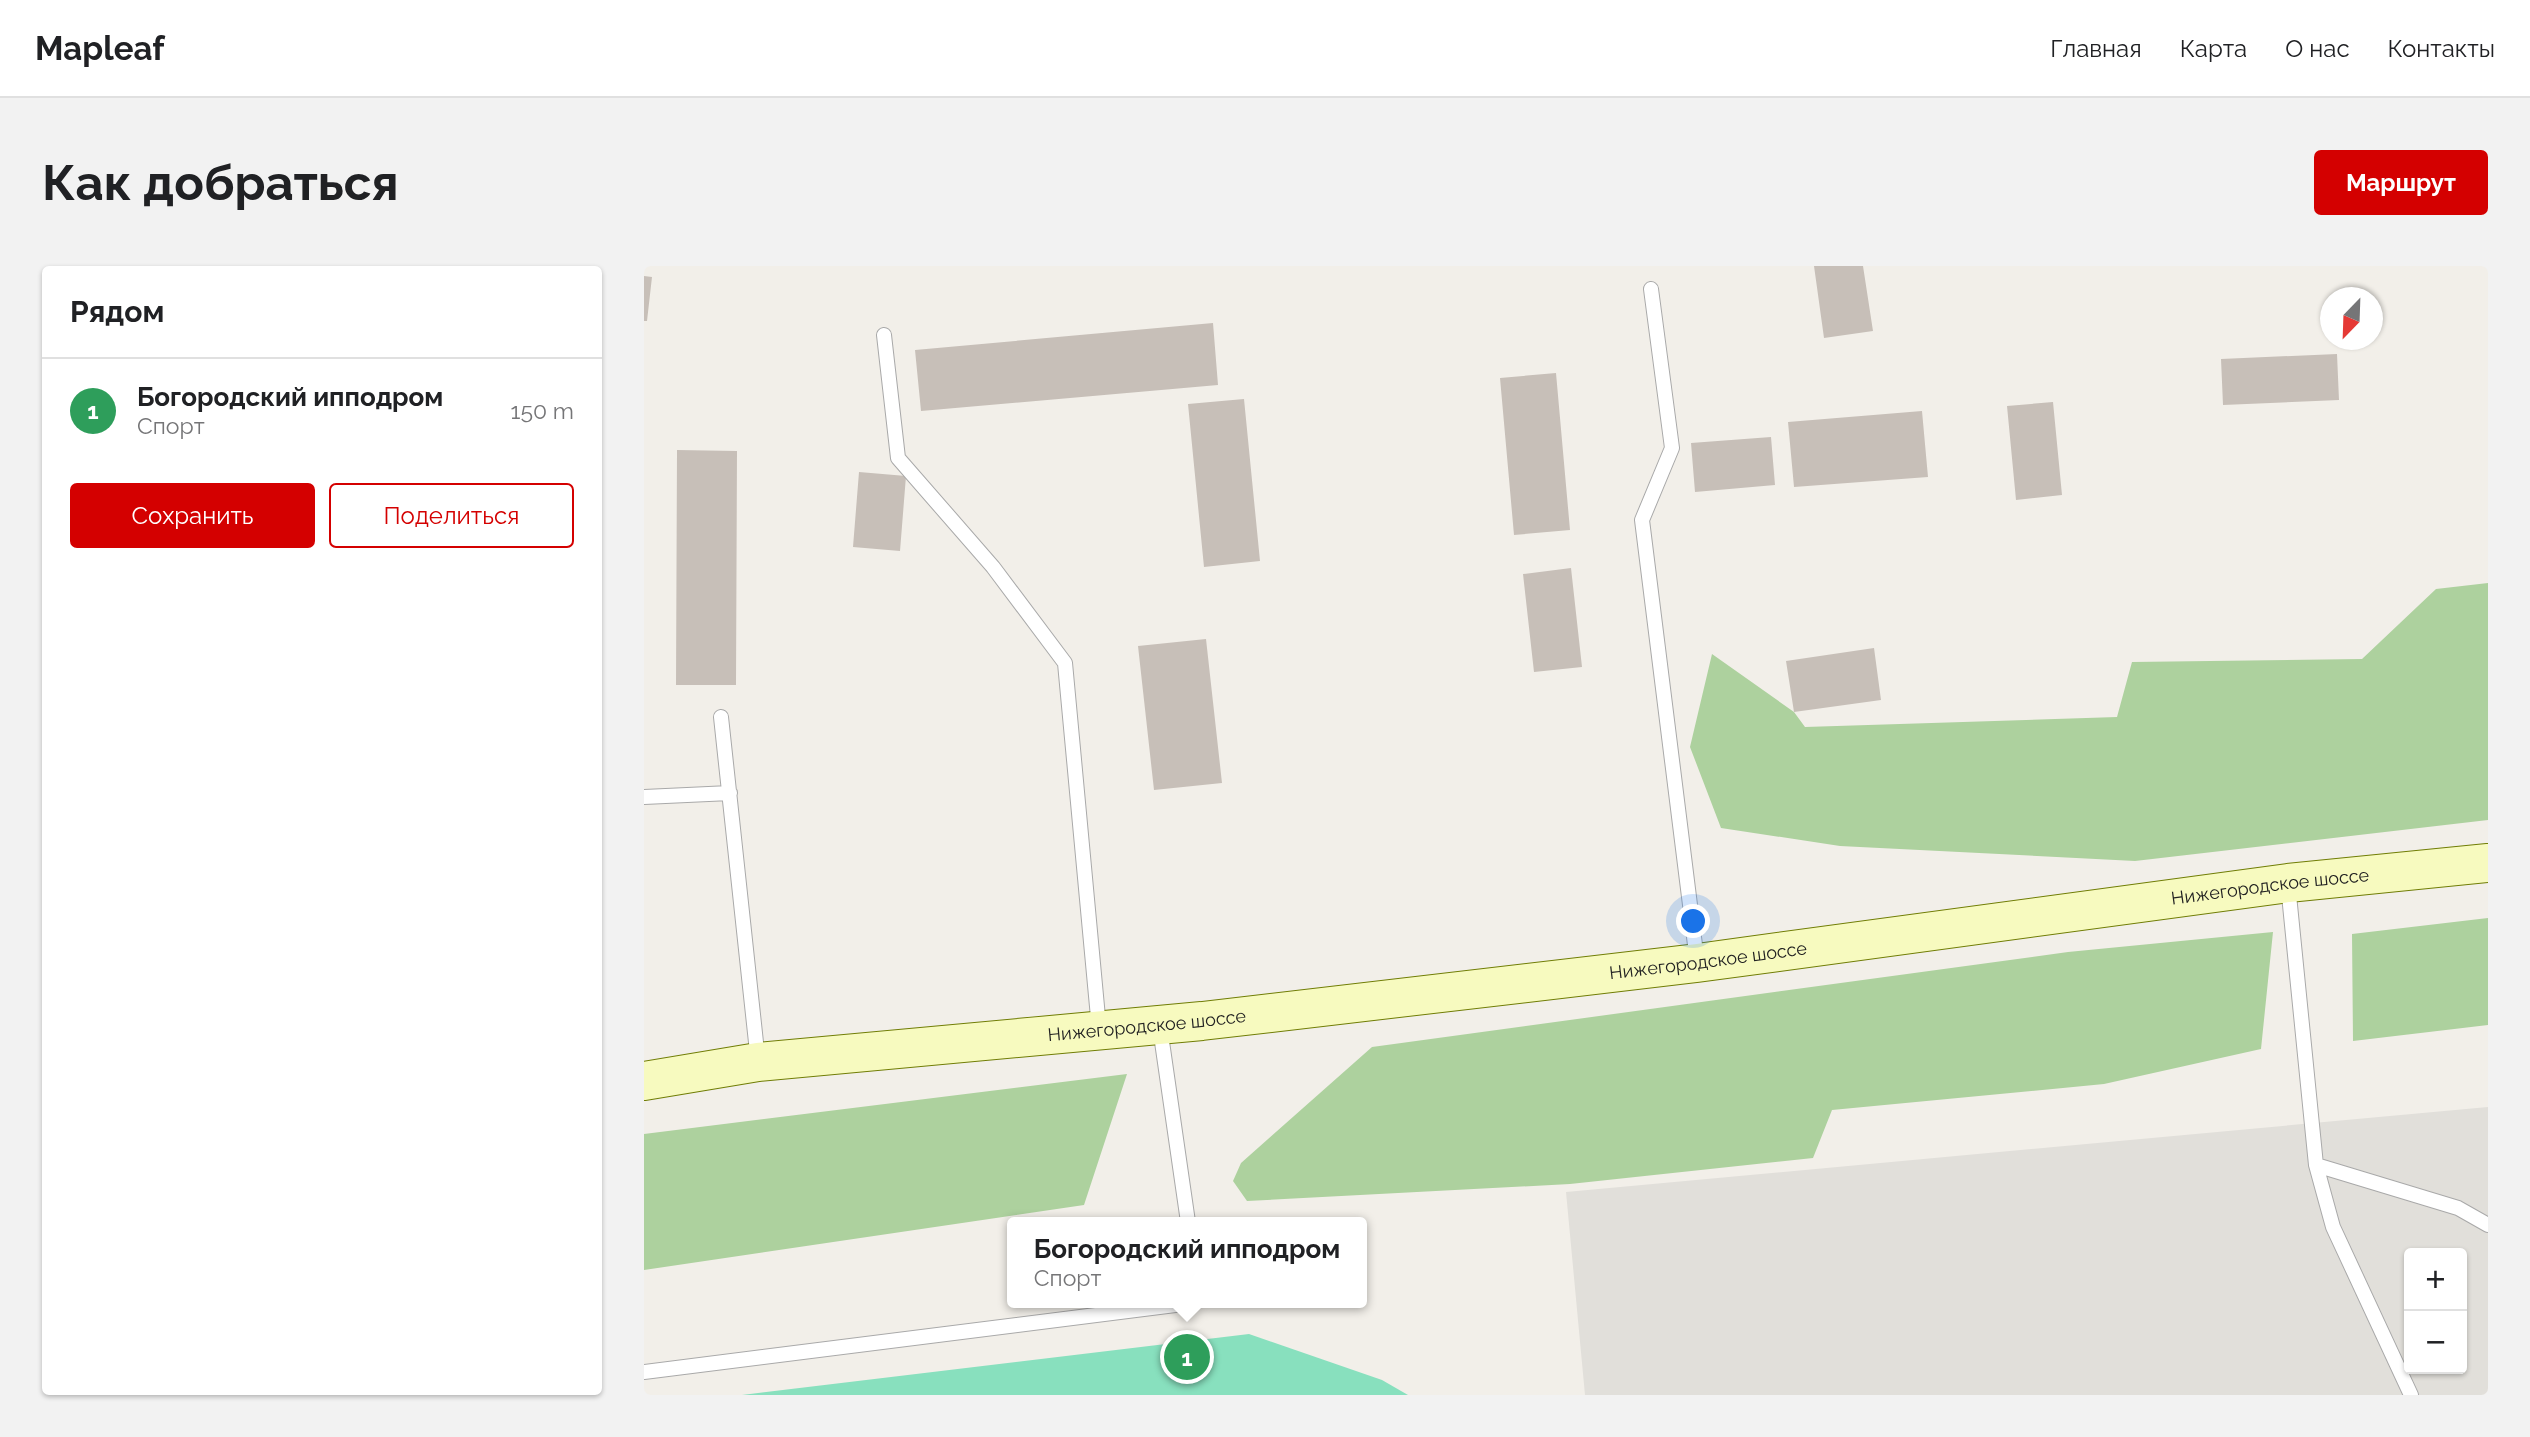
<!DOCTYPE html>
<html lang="ru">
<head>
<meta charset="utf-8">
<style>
  :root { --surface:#fff; --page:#f2f2f2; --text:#202124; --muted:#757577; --line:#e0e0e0; --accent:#d40000 }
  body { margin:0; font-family:Raleway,sans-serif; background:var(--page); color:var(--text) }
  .controls { position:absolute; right:21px; bottom:21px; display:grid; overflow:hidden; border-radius:7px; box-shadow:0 2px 5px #0004 }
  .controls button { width:63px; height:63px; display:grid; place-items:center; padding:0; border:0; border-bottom:2px solid var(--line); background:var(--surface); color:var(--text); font:35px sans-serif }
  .compass { position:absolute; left:1676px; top:21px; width:63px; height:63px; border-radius:50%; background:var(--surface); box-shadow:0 2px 5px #0004; rotate:203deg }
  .you { position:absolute; left:1050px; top:656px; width:24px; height:24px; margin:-18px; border:5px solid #fff; border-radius:50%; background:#1a73e8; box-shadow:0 0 0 10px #1a73e833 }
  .badge { display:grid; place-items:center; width:46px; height:46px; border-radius:50%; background:var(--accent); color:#fff; font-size:23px; font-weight:700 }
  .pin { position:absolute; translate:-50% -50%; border:4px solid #fff; box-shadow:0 2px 7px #0006 }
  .popup { position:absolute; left:363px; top:951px; width:360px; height:91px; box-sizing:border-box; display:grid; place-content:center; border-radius:7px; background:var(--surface); filter:drop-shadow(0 2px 5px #0005); font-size:23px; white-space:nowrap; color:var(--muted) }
  .popup b { font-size:26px; color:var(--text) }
  .popup::after { content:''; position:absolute; left:50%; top:100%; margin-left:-14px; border:14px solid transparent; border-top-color:var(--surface) }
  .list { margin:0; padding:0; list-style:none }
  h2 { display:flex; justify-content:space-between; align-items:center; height:91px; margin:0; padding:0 28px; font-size:30px }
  h2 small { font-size:23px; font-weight:400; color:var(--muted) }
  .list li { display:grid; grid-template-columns:46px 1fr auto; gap:21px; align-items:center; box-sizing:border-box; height:105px; padding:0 28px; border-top:2px solid var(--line) }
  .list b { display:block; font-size:26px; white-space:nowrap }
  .list p { margin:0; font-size:23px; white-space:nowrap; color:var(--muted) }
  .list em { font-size:23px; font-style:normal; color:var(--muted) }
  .actions { display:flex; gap:14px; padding:21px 28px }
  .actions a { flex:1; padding:16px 0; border:2px solid var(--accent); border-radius:7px; text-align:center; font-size:24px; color:var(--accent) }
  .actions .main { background:var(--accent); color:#fff }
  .map { position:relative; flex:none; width:1844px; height:1129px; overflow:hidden; border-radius:7px }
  header { display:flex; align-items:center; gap:42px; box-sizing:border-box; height:98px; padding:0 35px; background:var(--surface); border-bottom:2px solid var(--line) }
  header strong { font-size:33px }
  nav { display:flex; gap:38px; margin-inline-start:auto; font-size:24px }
  .intro { display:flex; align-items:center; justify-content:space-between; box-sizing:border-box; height:168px; padding:0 42px }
  h1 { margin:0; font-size:49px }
  .button { padding:18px 32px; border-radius:7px; background:var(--accent); color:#fff; font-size:24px; font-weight:700 }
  main { display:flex; gap:42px; padding:0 42px }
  aside { flex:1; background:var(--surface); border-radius:7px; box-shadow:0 2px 5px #0004 }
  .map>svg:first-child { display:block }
</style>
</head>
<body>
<header>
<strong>Mapleaf</strong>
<nav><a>Главная</a><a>Карта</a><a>О нас</a><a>Контакты</a></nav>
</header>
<div class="intro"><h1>Как добраться</h1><a class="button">Маршрут</a></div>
<main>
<aside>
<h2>Рядом<small></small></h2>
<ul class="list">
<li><span class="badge" style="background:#2e9e5b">1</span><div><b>Богородский ипподром</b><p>Спорт</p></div><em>150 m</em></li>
</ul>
<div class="actions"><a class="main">Сохранить</a><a>Поделиться</a></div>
</aside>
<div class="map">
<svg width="1844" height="1129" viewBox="0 0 1844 1129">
  <rect width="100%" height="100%" fill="#f2efe9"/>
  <path fill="#e1dfda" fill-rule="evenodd" d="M1844,841v288h-903l-19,-203zM1765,987h53v116h-53z"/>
  <path fill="#add19e" d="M1844,317v237l-353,41 -295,-15 -119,-18 -31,-81 22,-93 82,58 11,15 312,-10 15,-55 230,-3 74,-70z
    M1844,652v107l-135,16 -1,-107z
    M1629,666l-12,117 -157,35 -272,26 -19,48 -243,26 -323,17 -14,-20 8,-18 131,-116 696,-95z
    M483,808l-43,131 -440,65v-136z"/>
  <path fill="#88e0be" d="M605,1068l133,46 26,15h-666z"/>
  <path fill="#c7bfb8" d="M1170,0h49l10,65 -49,7z
    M0,10l8,1 -5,44h-3z
    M569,57l5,62 -297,26 -6,-61z
    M1693,88l2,46 -116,5 -2,-46z
    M912,107l14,157 -56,5 -14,-157z
    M600,133l16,162 -56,6 -16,-163z
    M1409,136l9,93 -46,5 -9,-94z
    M1278,145l6,66 -134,10 -6,-65z
    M1127,171l4,48 -80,7 -4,-49z
    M33,184l60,1 -1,234h-60z
    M215,206l47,4 -6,75 -47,-4z
    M927,302l11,99 -48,5 -11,-98z
    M562,373l16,144 -68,7 -16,-144z
    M1230,382l7,52 -87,12 -8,-51z"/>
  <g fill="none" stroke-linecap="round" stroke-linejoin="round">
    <defs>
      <path id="service" d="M1007,23l21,159 -30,72 55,441
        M240,69l14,123 95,109 72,96 34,365
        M77,451l37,344
        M0,531l86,-4
        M1644,619l28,280 17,62 78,168
        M516,762l28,194
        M1672,899l142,43 30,17
        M0,1106l547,-69"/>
      <g id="secondary">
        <path id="s1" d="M0,815l114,-19 444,-41 495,-58 591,-80 200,-20"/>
      </g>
    </defs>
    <use href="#service" stroke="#a9a9a9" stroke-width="16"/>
    <use href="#secondary" stroke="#707d05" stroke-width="40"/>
    <use href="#service" stroke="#fff" stroke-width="14"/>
    <use href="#secondary" stroke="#f7fabf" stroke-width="38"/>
  </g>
  <g text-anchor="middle" stroke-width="6" stroke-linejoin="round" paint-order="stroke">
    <g font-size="18" fill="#222" stroke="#fff">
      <text dy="6" stroke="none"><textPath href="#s1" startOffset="1638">Нижегородское шоссе</textPath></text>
      <text dy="6" stroke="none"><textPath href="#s1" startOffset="1071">Нижегородское шоссе</textPath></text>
      <text dy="6" stroke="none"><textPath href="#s1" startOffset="506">Нижегородское шоссе</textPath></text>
    </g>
  </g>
</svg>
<div class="controls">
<button>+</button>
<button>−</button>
</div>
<svg class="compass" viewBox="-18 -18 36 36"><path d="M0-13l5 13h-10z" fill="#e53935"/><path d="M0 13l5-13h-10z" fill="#757577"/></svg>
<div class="you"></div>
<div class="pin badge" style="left:543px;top:1091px;background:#2e9e5b">1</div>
<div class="popup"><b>Богородский ипподром</b>Спорт</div>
</div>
</main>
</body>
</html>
